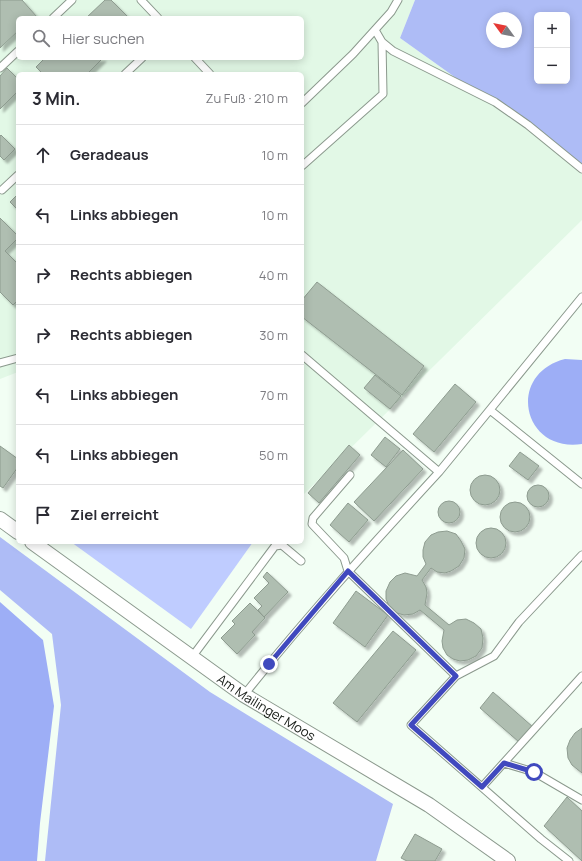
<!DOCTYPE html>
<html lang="de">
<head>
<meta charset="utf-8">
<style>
  :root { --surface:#fff; --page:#f7f7f7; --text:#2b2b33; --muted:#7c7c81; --line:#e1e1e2 }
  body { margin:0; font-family:Manrope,sans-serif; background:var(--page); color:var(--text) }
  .controls { position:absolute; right:12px; top:12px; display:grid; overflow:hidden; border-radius:6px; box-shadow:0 2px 10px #0003 }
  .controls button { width:36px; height:36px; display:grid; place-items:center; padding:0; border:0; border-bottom:1px solid var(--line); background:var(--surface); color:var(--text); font:20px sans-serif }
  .compass { position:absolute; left:486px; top:12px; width:36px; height:36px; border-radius:50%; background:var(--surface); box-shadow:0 2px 10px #0003; rotate:303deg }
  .stop { position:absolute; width:12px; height:12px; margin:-9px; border:3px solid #4049be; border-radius:50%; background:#fff }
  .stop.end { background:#4049be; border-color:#fff; box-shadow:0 1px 4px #0008 }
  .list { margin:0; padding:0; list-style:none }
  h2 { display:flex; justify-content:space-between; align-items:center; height:52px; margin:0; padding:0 16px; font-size:17px }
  h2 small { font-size:13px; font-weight:400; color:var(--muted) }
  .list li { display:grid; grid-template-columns:26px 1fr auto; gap:12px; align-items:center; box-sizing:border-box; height:60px; padding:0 16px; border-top:1px solid var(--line) }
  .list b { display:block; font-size:15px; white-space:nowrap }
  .list em { font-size:13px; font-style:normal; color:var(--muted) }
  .icon { flex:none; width:22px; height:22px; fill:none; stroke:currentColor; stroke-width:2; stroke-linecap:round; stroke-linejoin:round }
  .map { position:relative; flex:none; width:582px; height:861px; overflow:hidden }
  .search { position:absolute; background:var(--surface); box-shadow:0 2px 10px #0003; left:16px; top:16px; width:288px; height:44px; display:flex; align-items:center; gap:10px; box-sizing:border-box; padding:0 14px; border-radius:6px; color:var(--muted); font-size:15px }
  .panel { position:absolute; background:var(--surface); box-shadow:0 2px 10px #0003; left:16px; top:72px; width:288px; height:472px; border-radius:6px }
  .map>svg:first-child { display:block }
</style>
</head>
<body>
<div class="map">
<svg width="582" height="861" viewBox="0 0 582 861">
  <defs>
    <filter id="shadow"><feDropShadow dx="3.5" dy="3.5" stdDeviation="1" flood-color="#0004"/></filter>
  </defs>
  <rect width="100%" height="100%" fill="#f2fef4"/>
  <path fill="#e2f8e6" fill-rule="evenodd" d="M0,0h415l-15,38 182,130v52l-280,276v-422h-284v298l-18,7zM18,18h284v40h-284z"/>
  <path fill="#bfccff" d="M71,542h182l-62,87z"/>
  <path fill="#aebcf6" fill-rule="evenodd" d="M415,0h167v168l-182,-130zM537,15h30v66h-30zM492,18h24v24h-24z
    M0,537l210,155 183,112 -17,57h-331l16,-156 -9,-71 -52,-44z"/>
  <path fill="#9daef6" d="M565,359l17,1v84c-60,9 -76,-70 -17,-85z
    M0,602l43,38 11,66 -14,117 -3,38h-37z"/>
  <path fill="#afbeb1" stroke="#8e9c90" filter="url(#shadow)" d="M0,0h22l15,17 -1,1h-18v13l-18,17z
    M105,0h6l18,18h-43z
    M45,58h58l-16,16h-44l-7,-7z
    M7,68l11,11v12l-18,18v-33z
    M1,135l14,14 -11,11 -4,-4v-20z
    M18,194v16l-8,-8z
    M0,218l18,18v2l-13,13 13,13v36l-5,5 -13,-13z
    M317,282l107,84 -22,29 -100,-78v-17z
    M375,375l26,21 -11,13 -26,-21z
    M455,384l21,18 -42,50 -21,-18z
    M385,437l15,12 -14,18 -15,-12z
    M349,445l11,10 -41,48 -11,-10z
    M0,446l18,13v8l-15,21 -3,-2z
    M403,450l20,19 -49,52 -20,-19z
    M520,452l19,14 -11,14 -19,-14z
    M470 490a15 15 0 1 1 30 0a15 15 0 1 1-30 0Z
    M527 496a11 11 0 1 1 22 0a11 11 0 1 1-22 0Z
    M438 512a11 11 0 1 1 22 0a11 11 0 1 1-22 0Z
    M500 517a15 15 0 1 1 30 0a15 15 0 1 1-30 0Z
    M348,503l20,17 -19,22 -19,-17z
    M476 543a15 15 0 1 1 30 0a15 15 0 1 1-30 0Z
    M447,531l9,3 5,7 4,8 -1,9 -5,8 -8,5 -6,2 -8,-1 -6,-4 -9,12 4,7 1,6 -2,12 24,20 8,-5 9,-1 8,4 7,6 2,9 -1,10 -6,8 -8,4 -8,1 -7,-2 -6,-4 -4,-7 -1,-7 2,-11 -24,-20 -7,4 -9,1 -7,-2 -7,-5 -4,-9v-8l4,-9 6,-6 9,-3 12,3 9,-12 -3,-7v-7l2,-8 6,-7 7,-3z
    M267,572l21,20 -24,25 -6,-7 4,-4 -8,-8 15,-15 -6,-6z
    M356,591l32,24 -23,32 -32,-24z
    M250,603l15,15 -13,14 3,3 -18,19 -16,-16 14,-14 -3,-3z
    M393,631l23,19 -59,72 -24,-19z
    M493,692l40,35 -14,15 -39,-34z
    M582,728v45l-10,-8 -4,-7 -1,-10 3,-8 5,-7z
    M567,797l15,14v50l-38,-35z
    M415,834l27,15 -7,12h-28l-6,-3z"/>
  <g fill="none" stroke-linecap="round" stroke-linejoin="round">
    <defs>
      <path id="service" d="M141,0l17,18
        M53,18l19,-18
        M375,30l7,12 11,9 102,51 33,23 54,44
        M195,58l15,16
        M0,68l18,-17
        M125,74l17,-16
        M302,103l51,-49 38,-42 7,-12
        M302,166l81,-72 -1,-52
        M2,190l16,-15
        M302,355l137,117 143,-175
        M0,363l18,-5
        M490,410l92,74
        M350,475l-37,43 -1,6 32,34 4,13 108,105
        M192,657l83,-111 7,-1 19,16
        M244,695c62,-78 128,-150 195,-223
        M504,763l30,9 48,28
        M482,787l100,-111
        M569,861l-28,-22 -130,-114 45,-49 38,-20 25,-34 63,-67"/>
      <g id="minor">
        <path d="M0,519l18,13"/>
        <path id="s1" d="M32,542l212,153 185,110 79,56"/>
      </g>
    </defs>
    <use href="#service" stroke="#8b998d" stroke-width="9"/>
    <use href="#minor" stroke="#8b998d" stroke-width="16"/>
    <use href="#service" stroke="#fff" stroke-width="7"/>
    <use href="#minor" stroke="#fff" stroke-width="14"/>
  </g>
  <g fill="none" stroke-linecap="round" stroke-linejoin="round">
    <path stroke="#4049be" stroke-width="5" d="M269,664l79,-93 108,105 -45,49 71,62 22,-24 30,9"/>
  </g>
  <g text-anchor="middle" stroke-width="3" stroke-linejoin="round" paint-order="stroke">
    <g font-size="13" fill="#131813" stroke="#f2fef4">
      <text dy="5" stroke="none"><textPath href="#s1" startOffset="287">Am Mailinger Moos</textPath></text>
    </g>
  </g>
</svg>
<div class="controls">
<button>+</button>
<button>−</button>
</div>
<svg class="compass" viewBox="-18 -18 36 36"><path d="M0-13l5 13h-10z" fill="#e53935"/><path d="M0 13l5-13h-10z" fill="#7c7c81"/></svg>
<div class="stop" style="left:534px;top:772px"></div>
<div class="stop end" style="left:269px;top:664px"></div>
<div class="search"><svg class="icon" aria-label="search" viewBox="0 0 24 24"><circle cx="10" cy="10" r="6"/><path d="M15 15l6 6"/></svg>Hier suchen</div>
<section class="panel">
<h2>3 Min.<small>Zu Fuß · 210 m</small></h2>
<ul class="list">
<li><svg class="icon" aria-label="ahead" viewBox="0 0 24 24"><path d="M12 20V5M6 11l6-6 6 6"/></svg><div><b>Geradeaus</b></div><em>10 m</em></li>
<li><svg class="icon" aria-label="left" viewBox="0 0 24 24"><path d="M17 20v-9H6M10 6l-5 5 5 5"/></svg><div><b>Links abbiegen</b></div><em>10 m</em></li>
<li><svg class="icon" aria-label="right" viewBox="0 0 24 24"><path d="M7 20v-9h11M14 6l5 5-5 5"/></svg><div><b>Rechts abbiegen</b></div><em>40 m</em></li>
<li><svg class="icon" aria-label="right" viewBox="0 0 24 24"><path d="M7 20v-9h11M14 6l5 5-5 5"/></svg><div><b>Rechts abbiegen</b></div><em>30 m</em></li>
<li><svg class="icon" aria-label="left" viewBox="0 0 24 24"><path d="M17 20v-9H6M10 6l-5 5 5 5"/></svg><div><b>Links abbiegen</b></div><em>70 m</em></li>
<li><svg class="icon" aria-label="left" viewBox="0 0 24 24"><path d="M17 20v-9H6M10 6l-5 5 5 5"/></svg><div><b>Links abbiegen</b></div><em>50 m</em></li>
<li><svg class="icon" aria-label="arrive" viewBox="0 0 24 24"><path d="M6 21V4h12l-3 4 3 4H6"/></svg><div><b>Ziel erreicht</b></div></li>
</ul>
</section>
</div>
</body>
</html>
